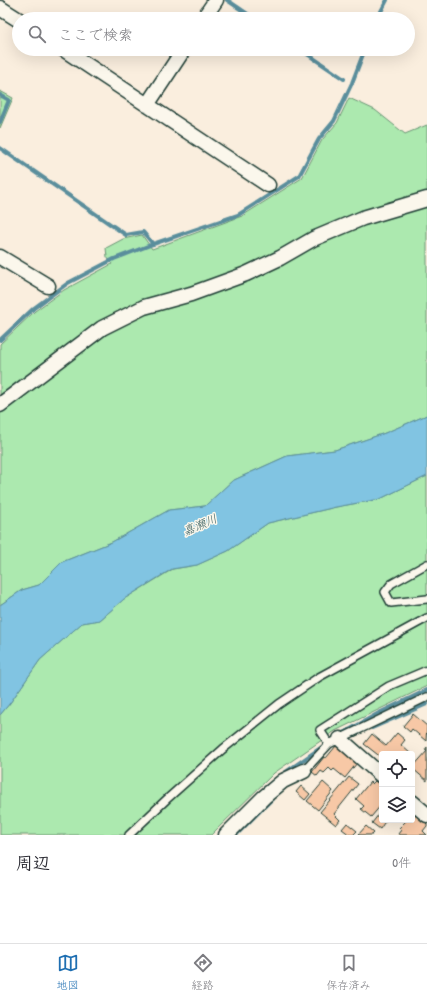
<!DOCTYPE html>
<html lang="ja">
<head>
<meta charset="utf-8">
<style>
  :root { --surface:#fff; --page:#f7f7f7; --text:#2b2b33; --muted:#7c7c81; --line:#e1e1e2; --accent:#1f6fb2 }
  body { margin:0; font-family:"Patrick Hand","Klee One",sans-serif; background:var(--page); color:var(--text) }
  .controls { position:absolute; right:12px; bottom:12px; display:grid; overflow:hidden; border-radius:4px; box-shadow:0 4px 16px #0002 }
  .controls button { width:36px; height:36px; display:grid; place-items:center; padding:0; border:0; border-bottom:1px solid var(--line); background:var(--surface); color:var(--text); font:20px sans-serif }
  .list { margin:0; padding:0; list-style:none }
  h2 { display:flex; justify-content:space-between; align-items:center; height:52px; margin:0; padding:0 16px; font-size:17px }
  h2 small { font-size:13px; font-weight:400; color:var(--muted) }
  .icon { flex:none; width:22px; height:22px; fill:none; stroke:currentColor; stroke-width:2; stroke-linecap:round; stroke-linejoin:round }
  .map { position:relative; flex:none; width:427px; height:835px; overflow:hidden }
  .search { position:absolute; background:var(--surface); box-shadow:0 4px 16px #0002; left:12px; right:12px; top:12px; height:44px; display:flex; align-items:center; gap:10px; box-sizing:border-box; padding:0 14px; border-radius:22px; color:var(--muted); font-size:15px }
  .sheet { height:108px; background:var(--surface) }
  nav { display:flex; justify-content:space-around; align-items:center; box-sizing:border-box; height:56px; border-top:1px solid var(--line); background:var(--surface); font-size:11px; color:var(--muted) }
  nav a { display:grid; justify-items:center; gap:2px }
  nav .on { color:var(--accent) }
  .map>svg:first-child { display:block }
</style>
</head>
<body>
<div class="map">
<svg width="427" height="835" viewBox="0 0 427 835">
  <rect width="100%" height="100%" fill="#faeede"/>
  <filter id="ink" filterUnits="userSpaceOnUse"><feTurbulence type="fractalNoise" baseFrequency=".025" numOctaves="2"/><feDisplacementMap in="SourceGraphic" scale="8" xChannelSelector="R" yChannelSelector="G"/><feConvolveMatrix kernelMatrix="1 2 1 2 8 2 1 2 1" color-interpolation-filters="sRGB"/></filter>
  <g filter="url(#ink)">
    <path fill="#ace9af" stroke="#669372" d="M0,91l13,7 -13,30z
      M349,98l26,12 30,24 22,-9v290l-42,18 -50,17 -48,6 -55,25 -27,25 -36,4 -57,32 -50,20 -23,23 -17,5 -22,15v-261l35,-33 29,-21 48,-26 -5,-7 -1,-9 17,-9 19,-4 10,14 90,-33 60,-38 20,-38 15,-17z
      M427,476v210l-92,45 -61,42 -63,62h-211v-120l10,-12 30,-43 42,-37 18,-3 24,-21 49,-30 24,-4 31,-14 40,-28 68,-16 44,-8z"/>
    <path fill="#81c4e2" stroke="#5a8e9c" d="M427,415v61l-47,23 -44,8 -68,16 -40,28 -31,14 -25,4 -48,30 -24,21 -18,3 -42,37 -30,43 -10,12v-110l22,-15 17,-5 23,-23 50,-20 57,-32 36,-4 27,-25 55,-25 48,-6 50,-17z"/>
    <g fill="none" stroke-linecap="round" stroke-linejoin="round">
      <path stroke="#5a8e9c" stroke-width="4" d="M227,0l28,19
        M377,19l10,-19
        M300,49l44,30
        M0,95l9,5 -9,22
        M0,148l126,87 17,-3 10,12
        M0,340l34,-32 34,-25 46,-24 39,-15 85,-29 61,-39 20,-37 15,-18 18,-38 13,-34
        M372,728l55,-24
        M342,734l37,-21 48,-23
        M283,774l42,-29
        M236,835l36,-36"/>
    </g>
    <path fill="#f7c8a6" stroke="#1f3d34" d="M413,714l14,12 -1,15 -14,-12 -2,3 -7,-6z
      M397,733l8,7 -4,5 10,9h-29v4l-18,-14 8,-10 14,12z
      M336,746l21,17 -12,15 -11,-9 -2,2 -3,-3 -5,5 -3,-2 -4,5 -5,-4 12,-15 2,1z
      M427,747v34l-15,-13 15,-17 -2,-1z
      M349,777l9,7 -24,30 6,6 -4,5 -16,-13z
      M375,781l7,5 -2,4 2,2v12l-11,13 -10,-8 3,-3 -8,-7 14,-17 2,2z
      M323,782l10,9 -15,19 -11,-9z
      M301,786l9,8 -5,6 -9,-8z
      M382,810v10h4l-6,9 -8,-6z
      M415,812l12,12v2l-4,5 4,4h-28l-1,-1 3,-4 -2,-2 8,-8h5v-5z
      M347,823l10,8 -4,4h-3l-8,-6z
      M366,826l8,7 -2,2h-14z"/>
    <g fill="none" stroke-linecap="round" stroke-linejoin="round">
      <defs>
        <path id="service" d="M427,564l-36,20 -6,8 6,11 36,-4
          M329,744l-9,-14 69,-44 38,-16
          M304,771l25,-27 98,-47
          M129,835l38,-36 56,-50 56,-45 40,-27 108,-59"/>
        <path id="minor" d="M0,8l19,12
          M203,19l13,-19
          M63,49l205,136
          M147,105l37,-56
          M0,257l48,29
          M0,405l102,-77 42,-21 47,-13 55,-20 34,-16 33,-19 50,-21 64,-19
          M340,739l42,37
          M412,802l15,13
          M226,835l38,-38 19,-16 21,-10"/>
      </defs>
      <use href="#service" stroke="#1f3d34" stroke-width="10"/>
      <use href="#minor" stroke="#1f3d34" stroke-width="17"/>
      <use href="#service" stroke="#fbf7ec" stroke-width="7"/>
      <use href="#minor" stroke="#fbf7ec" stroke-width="14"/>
    </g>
  </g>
  <g text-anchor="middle" stroke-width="3" stroke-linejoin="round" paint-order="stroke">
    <g font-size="12" font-style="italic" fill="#385f60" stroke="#fbf7ec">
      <text transform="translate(200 525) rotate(-23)" y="4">嘉瀬川</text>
    </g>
  </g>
</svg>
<div class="controls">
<button><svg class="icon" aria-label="locate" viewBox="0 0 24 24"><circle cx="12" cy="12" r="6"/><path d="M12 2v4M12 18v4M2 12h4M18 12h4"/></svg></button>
<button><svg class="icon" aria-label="layers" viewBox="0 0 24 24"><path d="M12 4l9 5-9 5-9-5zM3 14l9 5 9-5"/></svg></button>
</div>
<div class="search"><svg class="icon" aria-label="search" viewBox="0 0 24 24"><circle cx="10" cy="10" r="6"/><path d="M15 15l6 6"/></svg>ここで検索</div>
</div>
<section class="sheet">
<h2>周辺<small>0件</small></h2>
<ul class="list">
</ul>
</section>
<nav>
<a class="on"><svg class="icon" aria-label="map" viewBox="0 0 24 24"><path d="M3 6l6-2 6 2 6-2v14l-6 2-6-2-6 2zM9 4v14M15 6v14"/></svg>地図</a>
<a><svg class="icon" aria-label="directions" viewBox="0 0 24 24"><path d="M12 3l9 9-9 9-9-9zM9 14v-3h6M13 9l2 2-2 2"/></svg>経路</a>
<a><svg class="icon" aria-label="saved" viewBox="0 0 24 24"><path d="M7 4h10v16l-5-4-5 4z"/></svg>保存済み</a>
</nav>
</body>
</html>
